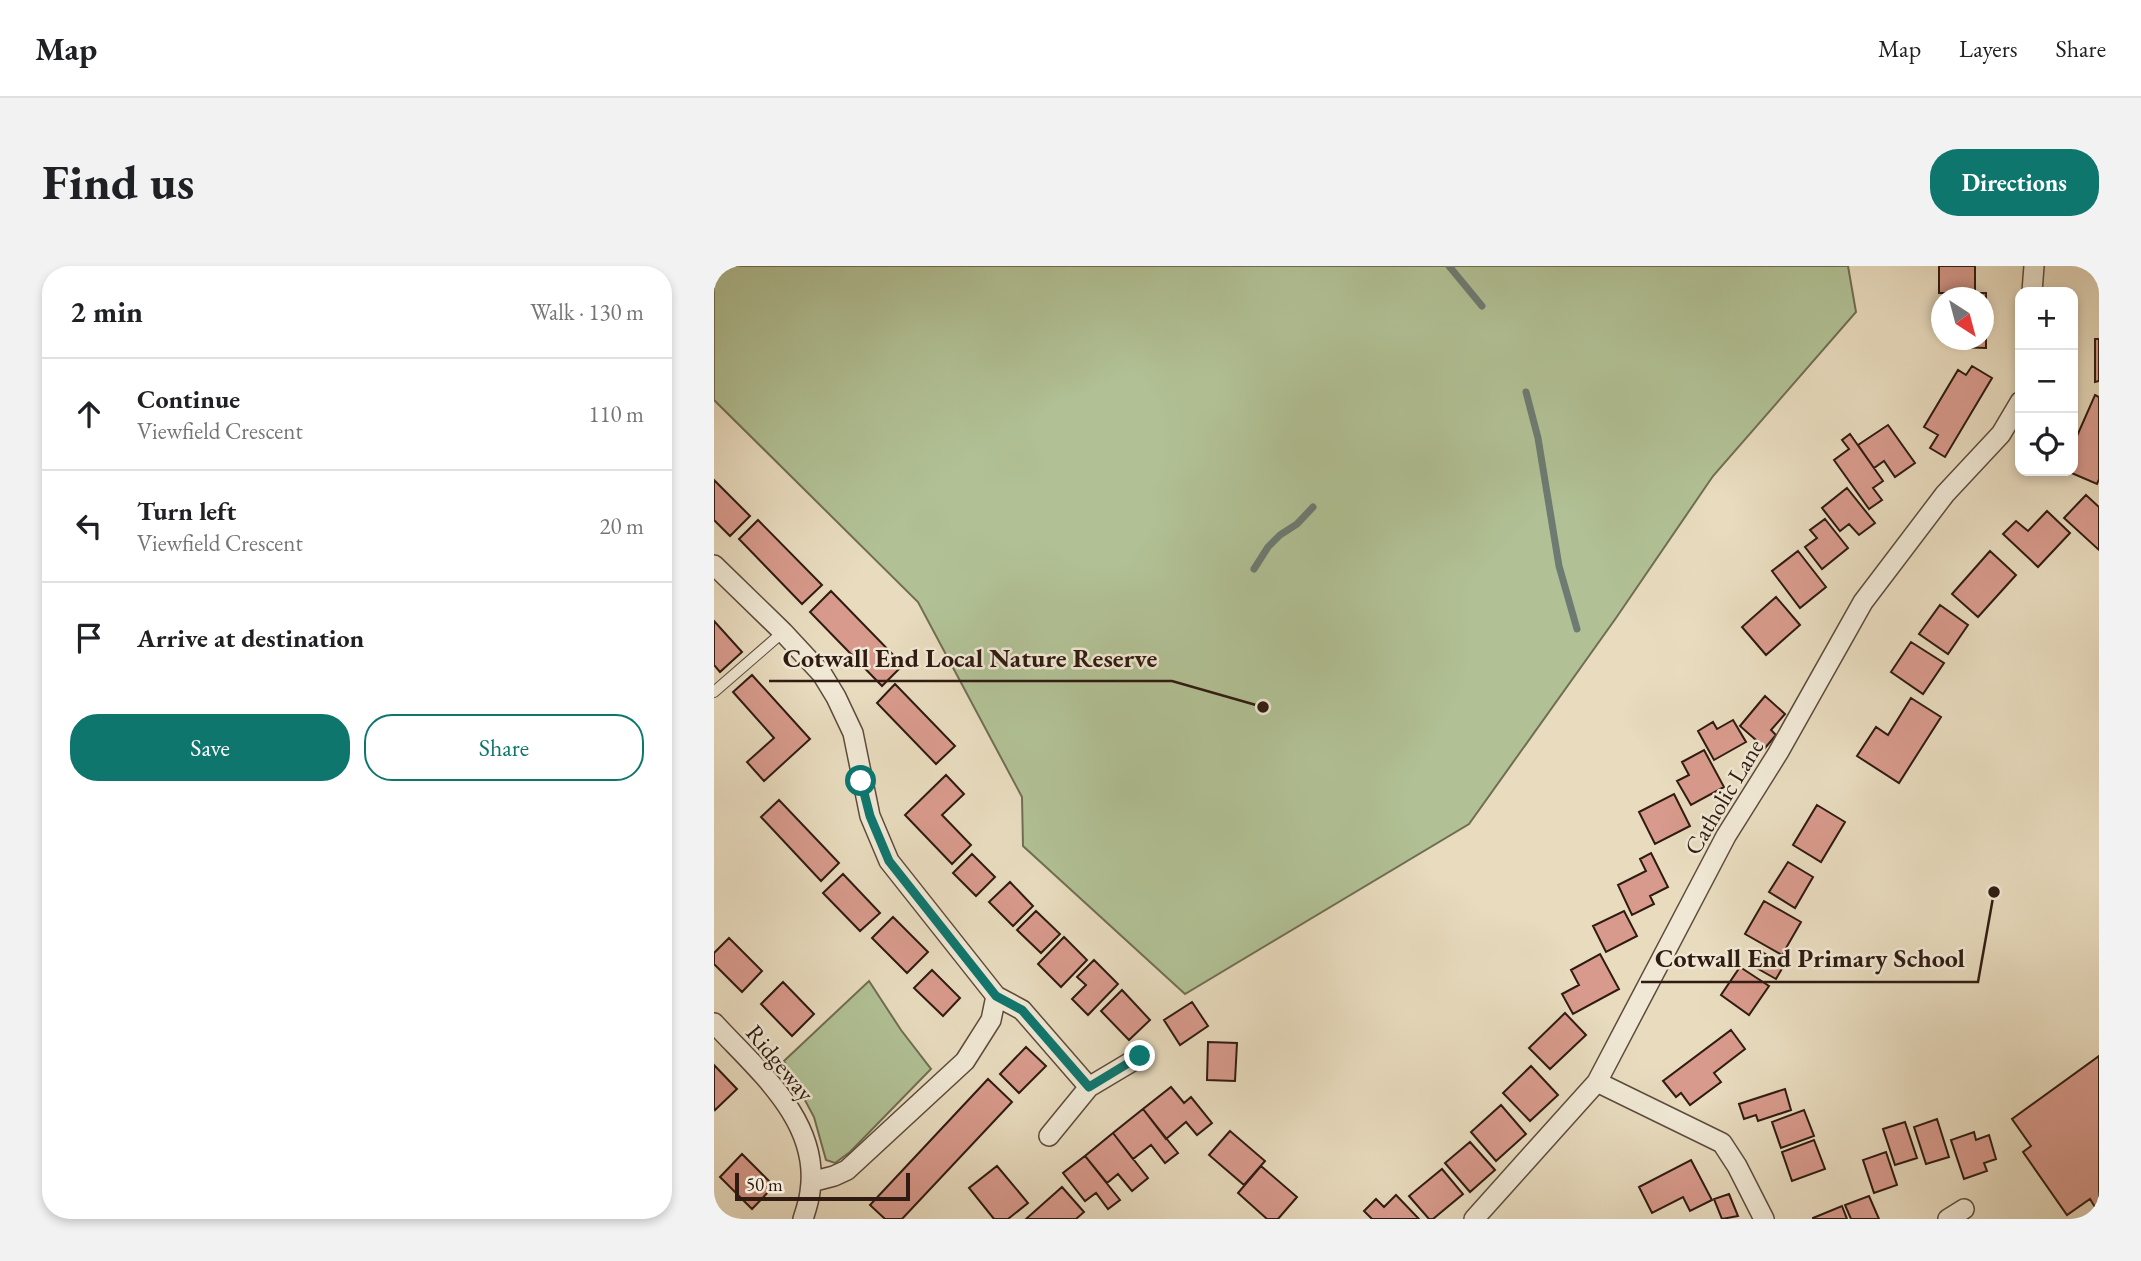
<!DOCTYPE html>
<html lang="en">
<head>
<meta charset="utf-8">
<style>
  :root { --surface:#fff; --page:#f2f2f2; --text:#202124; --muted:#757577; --line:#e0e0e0; --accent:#0f766e }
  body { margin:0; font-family:"EB Garamond",serif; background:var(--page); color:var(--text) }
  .controls { position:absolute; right:21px; top:21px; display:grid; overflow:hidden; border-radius:14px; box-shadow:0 4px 10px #0003 }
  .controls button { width:63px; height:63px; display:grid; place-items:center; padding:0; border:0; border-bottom:2px solid var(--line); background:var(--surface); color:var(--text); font:35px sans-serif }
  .compass { position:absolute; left:1217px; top:21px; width:63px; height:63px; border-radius:50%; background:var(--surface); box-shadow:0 4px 10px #0003; rotate:144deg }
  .scale { position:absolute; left:21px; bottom:18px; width:175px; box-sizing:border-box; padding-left:7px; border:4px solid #2f1b11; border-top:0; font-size:19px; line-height:24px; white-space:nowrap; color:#2f1b11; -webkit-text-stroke:5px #f0e8d5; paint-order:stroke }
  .stop { position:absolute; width:21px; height:21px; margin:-16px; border:5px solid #0f766e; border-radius:50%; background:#fff }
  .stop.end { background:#0f766e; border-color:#fff; box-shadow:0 2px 7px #0008 }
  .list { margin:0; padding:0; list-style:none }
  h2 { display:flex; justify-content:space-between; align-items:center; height:91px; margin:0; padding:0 28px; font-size:30px }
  h2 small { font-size:23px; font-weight:400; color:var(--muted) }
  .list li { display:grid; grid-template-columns:46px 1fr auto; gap:21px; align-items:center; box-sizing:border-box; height:112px; padding:0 28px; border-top:2px solid var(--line) }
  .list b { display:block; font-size:26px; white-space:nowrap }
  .list p { margin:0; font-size:23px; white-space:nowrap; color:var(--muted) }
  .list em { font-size:23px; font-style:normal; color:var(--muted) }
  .actions { display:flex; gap:14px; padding:21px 28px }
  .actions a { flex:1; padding:16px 0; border:2px solid var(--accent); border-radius:28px; text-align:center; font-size:24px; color:var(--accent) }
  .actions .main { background:var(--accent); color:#fff }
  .icon { flex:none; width:38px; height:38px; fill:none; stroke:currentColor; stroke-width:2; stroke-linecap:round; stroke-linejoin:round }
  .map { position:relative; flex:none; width:1385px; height:953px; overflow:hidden; border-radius:28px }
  header { display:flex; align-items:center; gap:42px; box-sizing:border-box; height:98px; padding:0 35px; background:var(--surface); border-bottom:2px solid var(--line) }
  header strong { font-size:33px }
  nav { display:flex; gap:38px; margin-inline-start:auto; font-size:24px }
  .intro { display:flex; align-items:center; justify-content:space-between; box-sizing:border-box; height:168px; padding:0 42px }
  h1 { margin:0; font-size:49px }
  .button { padding:18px 32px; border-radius:28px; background:var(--accent); color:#fff; font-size:24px; font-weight:700 }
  main { display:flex; gap:42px; padding:0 42px }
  aside { flex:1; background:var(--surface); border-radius:28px; box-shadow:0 4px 10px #0003 }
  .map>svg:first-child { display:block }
</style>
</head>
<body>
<header>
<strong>Map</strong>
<nav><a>Map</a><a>Layers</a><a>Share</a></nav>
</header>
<div class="intro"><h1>Find us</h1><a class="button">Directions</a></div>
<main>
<aside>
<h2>2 min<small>Walk · 130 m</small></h2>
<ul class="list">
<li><svg class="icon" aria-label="ahead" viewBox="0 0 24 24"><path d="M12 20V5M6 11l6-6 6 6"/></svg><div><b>Continue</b><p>Viewfield Crescent</p></div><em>110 m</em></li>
<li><svg class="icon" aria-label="left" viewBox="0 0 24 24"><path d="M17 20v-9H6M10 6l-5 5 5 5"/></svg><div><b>Turn left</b><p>Viewfield Crescent</p></div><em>20 m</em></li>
<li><svg class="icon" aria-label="arrive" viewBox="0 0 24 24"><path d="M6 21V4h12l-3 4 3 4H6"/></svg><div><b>Arrive at destination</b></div></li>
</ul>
<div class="actions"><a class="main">Save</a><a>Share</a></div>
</aside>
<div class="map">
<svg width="1385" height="953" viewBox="0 0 1385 953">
  <rect width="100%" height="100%" fill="#e8dbbe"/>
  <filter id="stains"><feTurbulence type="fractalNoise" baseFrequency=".00286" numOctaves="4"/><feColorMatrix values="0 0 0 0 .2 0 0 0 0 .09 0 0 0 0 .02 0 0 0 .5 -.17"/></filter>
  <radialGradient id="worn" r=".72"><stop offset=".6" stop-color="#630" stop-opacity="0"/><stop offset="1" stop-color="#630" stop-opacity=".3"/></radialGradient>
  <path fill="#b1c195" stroke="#706e53" stroke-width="2" d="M0,0h1134l8,46 -143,164 -97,142 -147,206 -284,170 -162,-148 -1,-49 -104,-195 -204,-202z
    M155,715l32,49 30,39 -81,83 -15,11 -9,-3 -12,-43 -30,-56z"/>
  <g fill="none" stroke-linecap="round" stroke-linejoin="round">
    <path stroke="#6d7b72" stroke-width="7" d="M735,0l33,40
      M812,126l12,46 21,128 18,63
      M540,303l14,-22 12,-12 17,-11 16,-17"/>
  </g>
  <path fill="#d89a8c" stroke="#2f1b11" stroke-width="2" d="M1225,0h36v27h-36z
    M1241,27h31v55l-32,-1v-7h29v-42h-28z
    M1381,73h4v42l-4,1z
    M1258,100l20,12 -47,79 -15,-9 8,-13 -14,-8 34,-57 8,5z
    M1381,129l4,2v82l-2,5 -30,-13h6v-26z
    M1174,159l27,38 -20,14 -11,-16 -10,7 -16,-23z
    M1136,168l33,47 -10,7 9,12 -13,9 -35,-49 15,-11 -7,-9z
    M0,214l36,36 -20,20 -16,-16z
    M1133,222l28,35 -16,12 -10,-11 -9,7 -18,-23z
    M1372,229l13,12v43l-35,-32z
    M1333,245l23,22 -32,34 -35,-33 13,-13 12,10z
    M1111,253l23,29 -26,21 -17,-22 12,-9 -7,-8z
    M44,254l64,65 -20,19 -63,-65z
    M1084,285l28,36 -26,21 -28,-37z
    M1276,285l26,24 -38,42 -26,-23z
    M117,325l72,74 -21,21 -72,-74z
    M1062,331l24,28 -34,30 -24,-28z
    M1226,339l28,20 -20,29 -29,-20z
    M0,355l28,31 -22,20 -6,-7z
    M1197,376l33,21 -21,31 -32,-22z
    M38,409l58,64 -46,42 -17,-19 27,-24 -41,-46z
    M181,418l60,62 -19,18 -59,-61z
    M1051,430l20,18 -14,16 5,5 -11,13 -25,-22z
    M1197,432l30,19 -42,66 -42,-27 19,-29 12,8z
    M1019,454l13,22 -32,18 -16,-29 15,-9 4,7z
    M990,484l20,37 -33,18 -14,-24 12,-6 -7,-13z
    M232,509l18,19 -22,21 29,30 -19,19 -47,-49z
    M960,528l16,32 -35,18 -16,-32z
    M65,534l60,63 -18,18 -60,-64z
    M1103,539l28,17 -24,40 -28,-17z
    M937,587l17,34 -18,9 4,8 -22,11 -14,-30 28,-14 -6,-12z
    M258,588l23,23 -19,19 -23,-23z
    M1074,596l25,15 -18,31 -26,-16z
    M129,608l37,39 -20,18 -37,-38z
    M296,616l23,24 -20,20 -24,-24z
    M1050,635l37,21 -19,33 -37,-21z
    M322,645l24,23 -19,19 -24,-23z
    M910,645l13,25 -31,16 -13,-26z
    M179,651l35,35 -21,21 -35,-35z
    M350,671l23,23 -26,27 -23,-23z
    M15,672l33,33 -20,21 -28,-28v-11z
    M1048,686l22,13 -8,14 -23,-13z
    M886,688l19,35 -46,25 -11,-20 17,-9 -8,-15z
    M380,694l24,24 -30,31 -16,-16 14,-14 -9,-8z
    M1026,701l29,19 -20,29 -28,-20z
    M218,704l28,28 -17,18 -29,-28z
    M69,716l31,32 -22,22 -31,-32z
    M408,724l28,30 -21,20 -28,-29z
    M478,736l16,24 -28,19 -16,-25z
    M851,747l21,22 -36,34 -21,-21z
    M1017,764l14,19 -31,24 7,9 -31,23 -9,-12 -5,4 -13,-16z
    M494,776l29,1 -2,38 -28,-1z
    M312,781l20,19 -27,27 -19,-19z
    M1385,790v148l-4,3 -5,-8 -23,16 -44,-63 8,-6 -19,-27z
    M0,799l23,24 -22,21 -1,-2z
    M817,800l27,29 -28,26 -27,-28z
    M274,813l24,23 -110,117h-17l-15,-14z
    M457,821l13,16 7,-6 21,26 -15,12 -11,-13 -20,17 -23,-30z
    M1071,823l6,21 -33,11 -2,-6 -12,4 -5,-15z
    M787,839l25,29 -30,27 -25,-29z
    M429,843l35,44 -13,10 -14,-18 -18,14 -20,-26z
    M1090,844l10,26 -33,12 -9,-26z
    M1223,853l12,38 -23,7 -12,-37z
    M1191,856l12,36 -22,7 -12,-36z
    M516,865l35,30 -21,24 -35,-30z
    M1260,866l2,8 13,-5 7,24 -12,4 3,8 -23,8 -13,-39z
    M399,867l35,45 -16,13 -14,-17 -11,9 -22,-27z
    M1100,874l11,29 -33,12 -10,-29z
    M756,876l25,28 -25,22 -25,-29z
    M1172,886l11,33 -23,8 -11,-33z
    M28,888l32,32 -22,23 -32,-32z
    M371,890l35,44 -12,9 -12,-16 -11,8 -22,-28z
    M977,894l21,40 -22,11 -7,-14 -31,16 -13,-26z
    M283,900l31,37 -20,16h-14l-25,-31z
    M547,900l36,31 -19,22h-11l-29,-26z
    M728,903l21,25 -30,25h-4l-20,-23z
    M348,921l22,25 -8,7h-50z
    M1015,928l9,22 -16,3 -8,-20z
    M682,929l23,24h-47l-8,-8 12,-12 8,8z
    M1155,930l10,23h-28l-6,-14z
    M1128,940l5,13h-34v-1z"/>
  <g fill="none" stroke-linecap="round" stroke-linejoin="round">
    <defs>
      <path id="service" d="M0,426l69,-60"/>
      <path id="minor" d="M1318,26l2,-26
        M0,299l69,67 39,42 14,23 17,36 17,83 19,45 107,135 -5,24 -26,41 -118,109 -13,6 -23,6
        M282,730l26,14 67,77 -40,49
        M0,757c43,47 107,98 96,169 -1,9 -4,18 -7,27
        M883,816l125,61 15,23 27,53
        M375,821l52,-31
        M760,953l123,-137 129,-246 52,-83 85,-151 82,-108 56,-60 19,-32
        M1234,953l16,-10"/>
    </defs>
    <use href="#service" stroke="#5d4b3c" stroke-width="12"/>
    <use href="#minor" stroke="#5d4b3c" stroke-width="22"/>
    <use href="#service" stroke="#f0e8d5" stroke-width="10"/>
    <use href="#minor" stroke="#f0e8d5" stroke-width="19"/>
  </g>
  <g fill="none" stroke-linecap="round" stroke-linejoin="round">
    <path stroke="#0f766e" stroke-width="9" d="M147,515l9,35 19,45 107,135 26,14 67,77 51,-31"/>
  </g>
  <g text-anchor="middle" stroke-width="5" stroke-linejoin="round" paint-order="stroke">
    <g font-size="24" fill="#2f1b11" stroke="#f0e8d5">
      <text transform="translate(1010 531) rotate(-59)" y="8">Catholic Lane</text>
      <text transform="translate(66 797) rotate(50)" y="8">Ridgeway</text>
    </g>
  </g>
  <path fill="none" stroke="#2f1b11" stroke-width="2.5" d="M549 441L458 415H55M1280 626L1264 716H927"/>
  <g fill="#2f1b11" stroke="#f0e8d5" stroke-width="2.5">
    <circle cx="549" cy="441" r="7"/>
    <circle cx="1280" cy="626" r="7"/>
  </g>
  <g font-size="26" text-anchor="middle" font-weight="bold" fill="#2f1b11" stroke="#f0e8d5" stroke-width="5" stroke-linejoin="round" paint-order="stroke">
    <text x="256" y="401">Cotwall End Local Nature Reserve</text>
    <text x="1096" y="701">Cotwall End Primary School</text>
  </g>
  <rect width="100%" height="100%" filter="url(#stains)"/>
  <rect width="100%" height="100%" fill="url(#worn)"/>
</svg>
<div class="controls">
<button>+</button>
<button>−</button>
<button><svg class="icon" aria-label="locate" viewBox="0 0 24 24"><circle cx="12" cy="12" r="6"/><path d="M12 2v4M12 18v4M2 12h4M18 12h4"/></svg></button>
</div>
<svg class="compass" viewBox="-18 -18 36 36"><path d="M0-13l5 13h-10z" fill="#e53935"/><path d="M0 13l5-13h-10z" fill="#757577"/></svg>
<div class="scale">50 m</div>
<div class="stop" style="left:147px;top:515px"></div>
<div class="stop end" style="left:426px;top:790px"></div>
</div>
</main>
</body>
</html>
